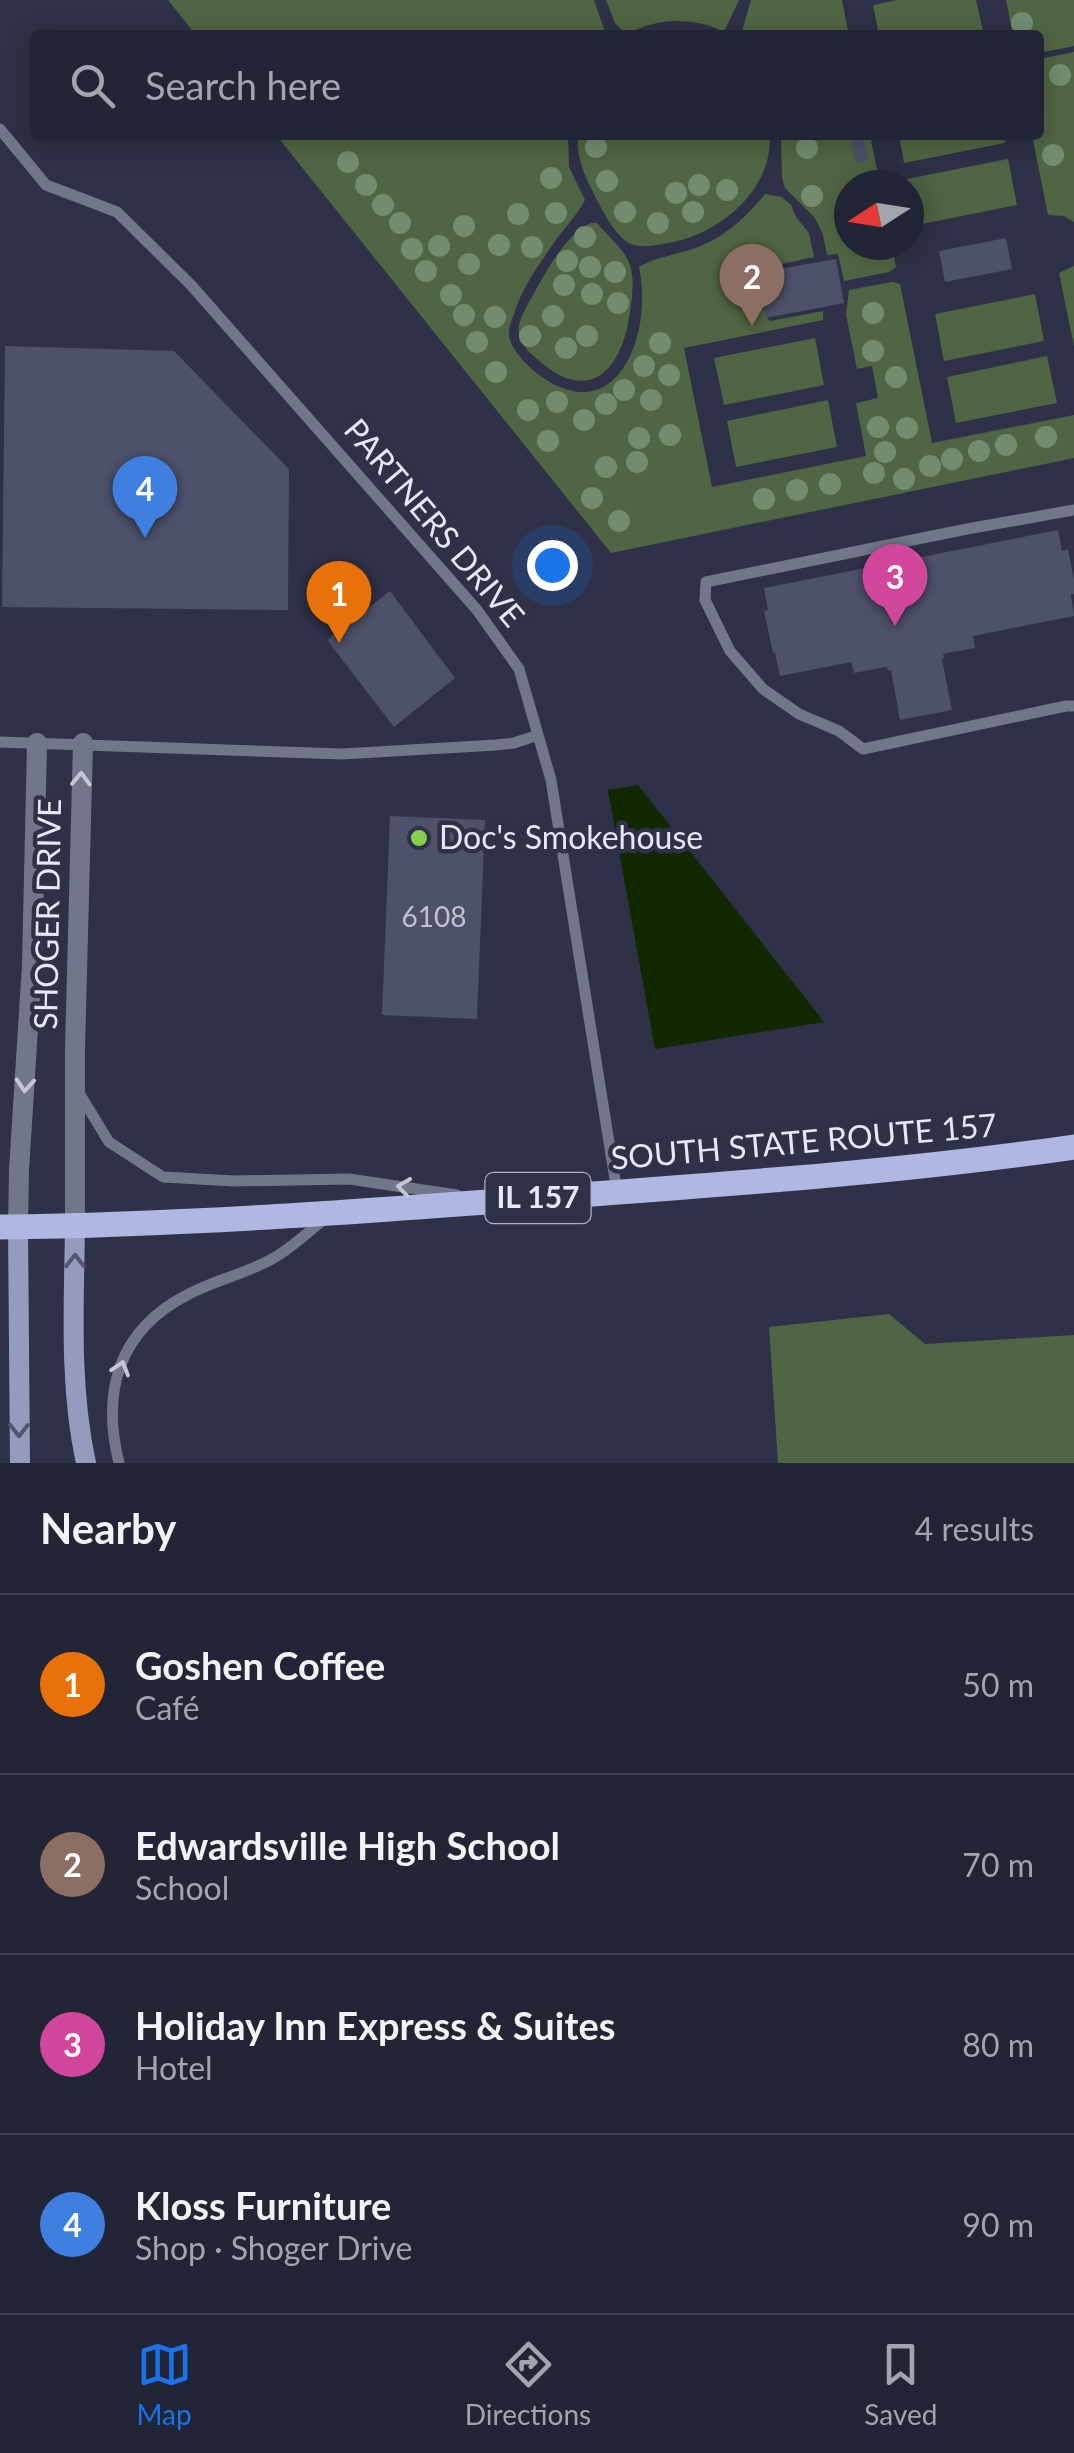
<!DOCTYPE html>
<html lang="en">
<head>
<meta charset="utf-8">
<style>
  :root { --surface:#222535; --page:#2a2d3d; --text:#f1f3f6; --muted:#a2a5ad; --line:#3f4250; --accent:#1a73e8 }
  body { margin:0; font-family:Lato,sans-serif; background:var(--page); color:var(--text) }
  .compass { position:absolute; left:834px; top:170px; width:90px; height:90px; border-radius:50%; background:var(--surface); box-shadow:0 5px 25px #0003; rotate:258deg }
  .you { position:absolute; left:552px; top:565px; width:35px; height:35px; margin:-25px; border:8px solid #fff; border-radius:50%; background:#1a73e8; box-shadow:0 0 0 15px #1a73e833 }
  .badge { display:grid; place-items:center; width:65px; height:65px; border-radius:50%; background:var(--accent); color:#fff; font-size:32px; font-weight:700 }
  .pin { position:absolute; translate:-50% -82px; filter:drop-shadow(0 2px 5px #0008) }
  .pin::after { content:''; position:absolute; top:52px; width:35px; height:30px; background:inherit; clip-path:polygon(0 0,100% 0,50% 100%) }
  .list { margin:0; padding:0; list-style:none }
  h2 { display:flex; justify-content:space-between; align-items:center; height:130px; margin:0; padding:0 40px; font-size:42px }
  h2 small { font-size:32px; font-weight:400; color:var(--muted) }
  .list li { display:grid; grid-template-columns:65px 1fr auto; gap:30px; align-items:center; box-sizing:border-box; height:180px; padding:0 40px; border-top:2px solid var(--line) }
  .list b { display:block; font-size:38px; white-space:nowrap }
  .list p { margin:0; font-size:32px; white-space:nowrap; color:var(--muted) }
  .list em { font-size:32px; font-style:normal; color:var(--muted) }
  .icon { flex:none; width:55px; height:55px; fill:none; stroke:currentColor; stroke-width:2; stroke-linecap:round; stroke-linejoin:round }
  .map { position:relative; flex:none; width:1074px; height:1463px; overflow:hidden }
  .search { position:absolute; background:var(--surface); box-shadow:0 5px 25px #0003; left:30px; right:30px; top:30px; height:110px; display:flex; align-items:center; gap:25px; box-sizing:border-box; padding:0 35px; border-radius:10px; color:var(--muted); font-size:38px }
  .sheet { height:850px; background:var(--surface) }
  nav { display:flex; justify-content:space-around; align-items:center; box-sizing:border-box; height:140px; border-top:2px solid var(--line); background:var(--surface); font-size:28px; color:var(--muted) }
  nav a { display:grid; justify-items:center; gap:5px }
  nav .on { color:var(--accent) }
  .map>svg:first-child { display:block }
</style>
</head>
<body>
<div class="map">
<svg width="1074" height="1463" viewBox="0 0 1074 1463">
  <rect width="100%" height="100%" fill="#2e3147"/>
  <path fill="#506543" d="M168,0h426l12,35h-410z
    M606,0h133l-15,32c-29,-15 -69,-15 -97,3l-12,-12z
    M751,0h91l7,35h-108z
    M897,0h79l7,31 -19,4h-85l-6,-30z
    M1006,0h68v46l-35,7v-18h-26z
    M1074,52v170l-10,-6 -16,-1 -16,-80h7v-76z
    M276,135h292l1,32 16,33c-9,17 -22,29 -32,44 -14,20 -30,43 -38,67 -2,6 -6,15 -6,22 0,14 15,29 25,38 81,65 120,-35 105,-104 15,-9 30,-11 47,-16 33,-9 57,-30 79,-57l17,3 9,8 5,12 13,16 5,24 -55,12 -2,5 9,43 4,4 53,-10v9l-139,28 28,139 154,-31 -10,-53 22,-5 -6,-32 -15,3 -11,-54 3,-25 43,-8 8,2 32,159 142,-28v43l-463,95z
    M578,135h192c2,56 -50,99 -102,108 -11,2 -28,6 -39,0 -14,-7 -28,-35 -35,-49 -10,-20 -18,-37 -16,-59z
    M781,135h89l10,50h-31v60h43l4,22 -7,5 -45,9 -6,-27 -11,1 -4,-20 -8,-17 -30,-30 -3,-10z
    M899,135h105l1,8 -101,20z
    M1008,159l9,46 -100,20 -10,-46z
    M591,223h6c10,12 28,27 33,42 5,15 2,37 -1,53 -9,56 -43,86 -92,41 -7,-6 -16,-14 -18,-24 -3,-14 9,-30 15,-42 13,-23 32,-59 57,-70z
    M1074,266v80l-15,-73z
    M1035,294l9,47 -100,20 -9,-47z
    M815,338l9,47 -100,20 -10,-47z
    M1047,356l10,47 -101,20 -9,-46z
    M828,400l9,47 -101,20 -9,-46z
    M889,1314l36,30 149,-9v128h-296l-9,-136z"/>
  <path fill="#112800" d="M638,785l186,237 -169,27 -47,-259z"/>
  <path fill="#4d5169" d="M863,137l6,23 -13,3 -6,-23z
    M1006,238l6,31 -67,13 -6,-31z
    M836,259l8,44 -78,15 -9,-45z
    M5,346l169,5 115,118 -1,141 -286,-3z
    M1058,530l4,21 6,-2 6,31v14l-3,1 3,21 -101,20 2,12 -32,6 1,4 -2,1 10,51 -52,10 -9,-50 -3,1 -1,-4 -33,6 -3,-11 -71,14 -5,-24 -2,1 -9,-42 4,-1 -4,-22z
    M390,591l65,87 -61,49 -67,-87z
    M390,816l95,4 -8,199 -95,-4z"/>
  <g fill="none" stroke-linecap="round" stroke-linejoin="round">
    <path stroke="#72768b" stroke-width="11" d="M0,129l46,56 71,27 74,73 286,325 42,59 32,111 66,412
      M1074,510l-107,19 -261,53 -1,18 25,51 33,38 36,25 40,17 24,18 203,-43h8
      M0,742l342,12 154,-9 18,-2 24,-8
      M79,1093l30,49 54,35 71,4 115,-2 108,16
      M119,1463c-18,-72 0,-133 68,-168 28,-15 58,-21 85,-36 20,-11 37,-28 55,-42"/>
    <path stroke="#72768b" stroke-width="20" d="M75,1226v-177l8,-306
      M18,1227l1,-57 13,-205 5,-222"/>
    <path stroke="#959bbc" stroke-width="20" d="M75,1226c-1,79 -6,159 11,237
      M18,1227l2,236"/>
    <path stroke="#b0b7e2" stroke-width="25" d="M0,1227c185,-2 369,-16 553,-30 174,-13 348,-25 521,-50"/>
  </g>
  <g fill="#738c70">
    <circle cx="1022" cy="23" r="11"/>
    <circle cx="1060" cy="75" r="11"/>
    <circle cx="596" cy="147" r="11"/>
    <circle cx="807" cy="148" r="11"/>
    <circle cx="1053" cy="155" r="11"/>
    <circle cx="348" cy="162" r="11"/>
    <circle cx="551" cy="178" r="11"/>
    <circle cx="607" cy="181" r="11"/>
    <circle cx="366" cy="185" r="11"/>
    <circle cx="699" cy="185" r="11"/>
    <circle cx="727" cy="190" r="11"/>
    <circle cx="676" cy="193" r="11"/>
    <circle cx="812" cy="196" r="11"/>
    <circle cx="383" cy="205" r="11"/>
    <circle cx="625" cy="212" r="11"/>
    <circle cx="693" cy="212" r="11"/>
    <circle cx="556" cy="213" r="11"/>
    <circle cx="518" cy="214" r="11"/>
    <circle cx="400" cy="223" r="11"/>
    <circle cx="658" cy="223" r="11"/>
    <circle cx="464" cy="226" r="11"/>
    <circle cx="585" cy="237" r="11"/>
    <circle cx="499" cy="245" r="11"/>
    <circle cx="439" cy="246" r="11"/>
    <circle cx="532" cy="247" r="11"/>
    <circle cx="412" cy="249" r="11"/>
    <circle cx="567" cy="261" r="11"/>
    <circle cx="469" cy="264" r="11"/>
    <circle cx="590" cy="267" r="11"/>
    <circle cx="426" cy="271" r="11"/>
    <circle cx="615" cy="272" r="11"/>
    <circle cx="564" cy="285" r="11"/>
    <circle cx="592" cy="294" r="11"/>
    <circle cx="451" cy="295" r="11"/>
    <circle cx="618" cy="303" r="11"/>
    <circle cx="873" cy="313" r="11"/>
    <circle cx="464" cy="315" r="11"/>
    <circle cx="553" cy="316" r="11"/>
    <circle cx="495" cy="317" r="11"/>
    <circle cx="530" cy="336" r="11"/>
    <circle cx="587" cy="336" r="11"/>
    <circle cx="477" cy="342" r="11"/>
    <circle cx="660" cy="343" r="11"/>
    <circle cx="566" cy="348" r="11"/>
    <circle cx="873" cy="351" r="11"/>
    <circle cx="644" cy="366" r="11"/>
    <circle cx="496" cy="372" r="11"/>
    <circle cx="669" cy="375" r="11"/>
    <circle cx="896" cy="377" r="11"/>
    <circle cx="624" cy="390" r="11"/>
    <circle cx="651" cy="400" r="11"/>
    <circle cx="557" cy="402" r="11"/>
    <circle cx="606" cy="404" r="11"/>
    <circle cx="528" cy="410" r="11"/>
    <circle cx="584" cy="420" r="11"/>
    <circle cx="878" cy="427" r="11"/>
    <circle cx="907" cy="428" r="11"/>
    <circle cx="670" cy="435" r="11"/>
    <circle cx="1046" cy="437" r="11"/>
    <circle cx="639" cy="438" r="11"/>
    <circle cx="548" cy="441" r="11"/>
    <circle cx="1006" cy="445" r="11"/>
    <circle cx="979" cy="451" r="11"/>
    <circle cx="885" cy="452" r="11"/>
    <circle cx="952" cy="459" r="11"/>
    <circle cx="637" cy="462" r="11"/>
    <circle cx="930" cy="466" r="11"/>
    <circle cx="606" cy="467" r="11"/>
    <circle cx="874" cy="473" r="11"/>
    <circle cx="904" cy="479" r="11"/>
    <circle cx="830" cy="484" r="11"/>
    <circle cx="797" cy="490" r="11"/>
    <circle cx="592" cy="498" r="11"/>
    <circle cx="764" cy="499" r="11"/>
    <circle cx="619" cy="521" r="11"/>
  </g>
  <defs><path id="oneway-chevron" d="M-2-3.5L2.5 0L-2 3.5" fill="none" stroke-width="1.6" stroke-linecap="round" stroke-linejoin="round" transform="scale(2.5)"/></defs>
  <g stroke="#c3c6d7">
    <use href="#oneway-chevron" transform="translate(81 779) rotate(-88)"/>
    <use href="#oneway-chevron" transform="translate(25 1085) rotate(94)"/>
    <use href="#oneway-chevron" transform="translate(404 1187) rotate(-172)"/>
    <use href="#oneway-chevron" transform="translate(121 1368) rotate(-73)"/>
  </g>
  <g stroke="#525670">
    <use href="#oneway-chevron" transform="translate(75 1261) rotate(-90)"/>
    <use href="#oneway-chevron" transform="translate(19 1430) rotate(90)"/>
  </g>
  <circle fill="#85cf4d" stroke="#2e3147" stroke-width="4" cx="419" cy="838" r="10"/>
  <g text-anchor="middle" stroke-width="9" stroke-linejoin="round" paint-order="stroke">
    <g font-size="28" fill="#c0c2d4">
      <text x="434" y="927">6108</text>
    </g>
    <rect fill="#2e3147" stroke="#afb1c2" stroke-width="2.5" x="485.5" y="1173" width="105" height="50" rx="8"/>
    <g font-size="30" font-weight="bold" fill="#e6e8f7">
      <text x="538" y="1208">IL 157</text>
    </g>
    <g font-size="32" fill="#e6e8f7" stroke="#2e3147">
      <text transform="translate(434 523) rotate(50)" y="11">PARTNERS DRIVE</text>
      <text transform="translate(48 914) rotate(-89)" y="11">SHOGER DRIVE</text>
      <text transform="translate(804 1142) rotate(-5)" y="11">SOUTH STATE ROUTE 157</text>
    </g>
    <g font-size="32" fill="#e6e8f7" stroke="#2e3147" text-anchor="start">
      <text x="439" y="849">Doc's Smokehouse</text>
    </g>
  </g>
</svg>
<svg class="compass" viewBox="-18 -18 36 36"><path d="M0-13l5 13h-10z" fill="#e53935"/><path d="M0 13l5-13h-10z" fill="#a2a5ad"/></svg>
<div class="you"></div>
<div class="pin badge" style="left:339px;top:643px;background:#e8710a">1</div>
<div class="pin badge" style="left:752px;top:326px;background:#8d6e63">2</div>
<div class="pin badge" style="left:895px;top:626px;background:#d1479c">3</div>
<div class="pin badge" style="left:145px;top:538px;background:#3f7fe0">4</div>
<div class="search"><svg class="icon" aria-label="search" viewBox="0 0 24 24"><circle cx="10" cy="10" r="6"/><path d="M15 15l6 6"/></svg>Search here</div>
</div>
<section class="sheet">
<h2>Nearby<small>4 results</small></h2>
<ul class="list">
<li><span class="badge" style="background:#e8710a">1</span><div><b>Goshen Coffee</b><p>Café</p></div><em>50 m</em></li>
<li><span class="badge" style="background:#8d6e63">2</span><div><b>Edwardsville High School</b><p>School</p></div><em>70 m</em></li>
<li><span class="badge" style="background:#d1479c">3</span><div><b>Holiday Inn Express &amp; Suites</b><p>Hotel</p></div><em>80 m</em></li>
<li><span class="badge" style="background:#3f7fe0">4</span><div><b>Kloss Furniture</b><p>Shop · Shoger Drive</p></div><em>90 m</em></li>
</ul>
</section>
<nav>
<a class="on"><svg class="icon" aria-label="map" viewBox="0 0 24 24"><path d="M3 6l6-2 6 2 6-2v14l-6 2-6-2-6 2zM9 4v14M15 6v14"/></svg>Map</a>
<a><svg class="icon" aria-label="directions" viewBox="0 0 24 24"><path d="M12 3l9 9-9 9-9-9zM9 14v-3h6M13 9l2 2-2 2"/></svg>Directions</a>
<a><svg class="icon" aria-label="saved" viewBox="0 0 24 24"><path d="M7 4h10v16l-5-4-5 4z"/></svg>Saved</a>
</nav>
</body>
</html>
